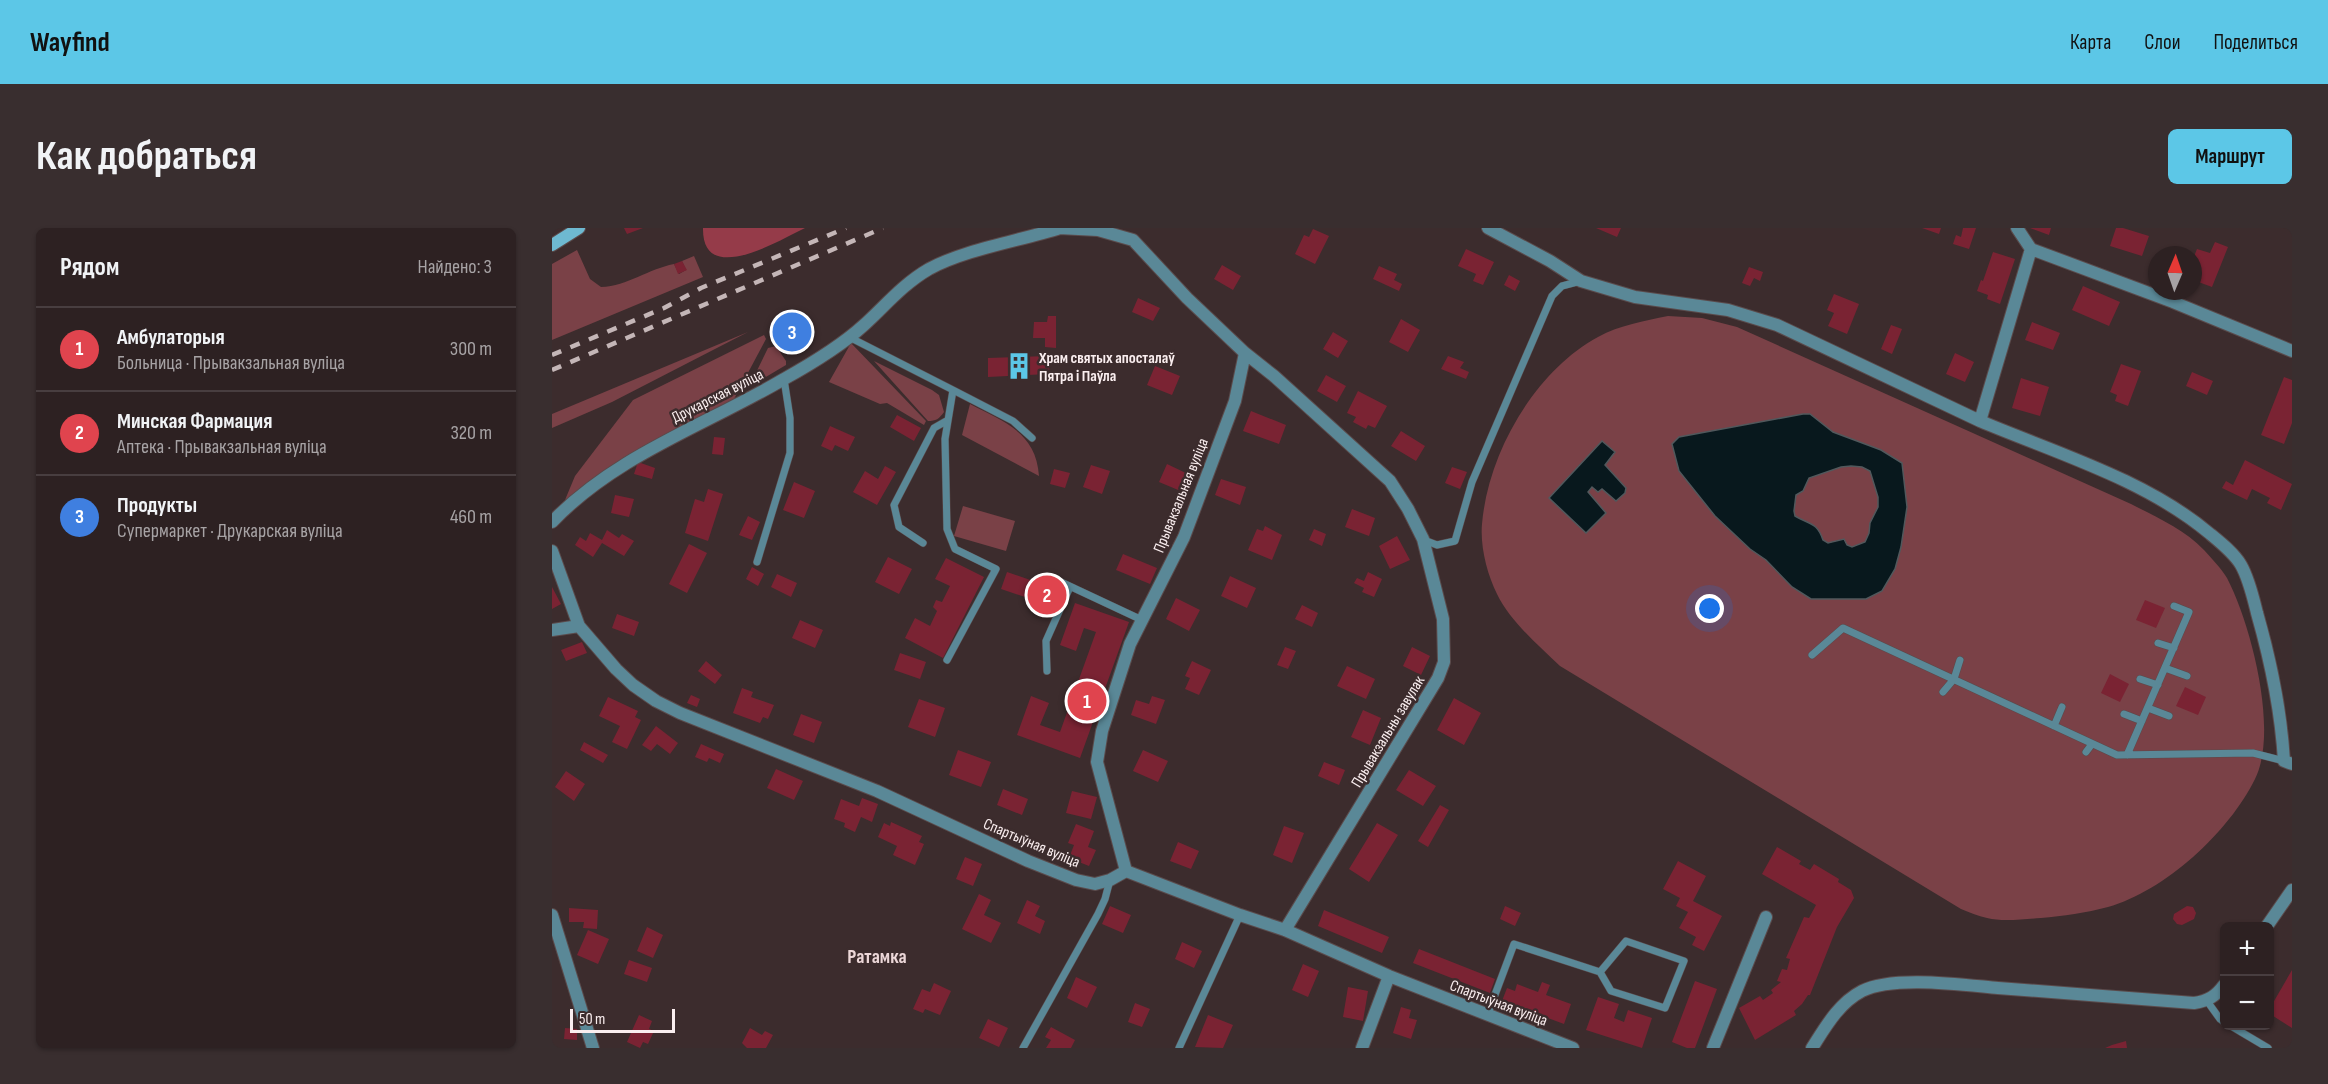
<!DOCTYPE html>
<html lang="ru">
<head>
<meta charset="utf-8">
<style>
  :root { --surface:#2d2122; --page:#392e2f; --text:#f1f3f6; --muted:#a7a3a5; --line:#483e40; --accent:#5cc7e7 }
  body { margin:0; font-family:"Sofia Sans Condensed",sans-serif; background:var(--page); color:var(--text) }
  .controls { position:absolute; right:18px; bottom:18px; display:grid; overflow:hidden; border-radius:9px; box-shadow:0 2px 4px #0004 }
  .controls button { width:54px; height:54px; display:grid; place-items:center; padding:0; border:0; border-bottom:2px solid var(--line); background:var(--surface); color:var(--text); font:30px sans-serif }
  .compass { position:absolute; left:1596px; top:18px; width:54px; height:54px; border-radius:50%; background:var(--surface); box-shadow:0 2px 4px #0004; rotate:2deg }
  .scale { position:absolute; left:18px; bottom:15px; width:105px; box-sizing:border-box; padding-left:6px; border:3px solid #faeeef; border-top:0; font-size:16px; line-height:21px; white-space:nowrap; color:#faeeef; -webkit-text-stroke:4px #3c2c2d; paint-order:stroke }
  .you { position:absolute; left:1158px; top:381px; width:21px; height:21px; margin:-15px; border:4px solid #fff; border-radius:50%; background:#1a73e8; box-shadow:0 0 0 9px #1a73e833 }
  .badge { display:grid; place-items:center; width:39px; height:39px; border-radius:50%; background:var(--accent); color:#fff; font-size:20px; font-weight:700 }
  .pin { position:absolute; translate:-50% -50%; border:3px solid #fff; box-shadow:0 2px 6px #0006 }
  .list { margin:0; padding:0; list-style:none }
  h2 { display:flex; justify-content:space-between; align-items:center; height:78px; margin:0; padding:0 24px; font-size:26px }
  h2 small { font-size:20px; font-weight:400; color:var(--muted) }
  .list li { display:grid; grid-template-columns:39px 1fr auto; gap:18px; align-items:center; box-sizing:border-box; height:84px; padding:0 24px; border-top:2px solid var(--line) }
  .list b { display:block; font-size:22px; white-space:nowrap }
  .list p { margin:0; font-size:20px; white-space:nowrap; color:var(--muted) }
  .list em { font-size:20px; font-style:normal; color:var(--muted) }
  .map { position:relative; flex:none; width:1740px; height:820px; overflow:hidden; border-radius:9px }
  header { display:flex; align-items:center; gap:36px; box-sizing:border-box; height:84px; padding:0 30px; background:var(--accent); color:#111 }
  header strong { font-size:28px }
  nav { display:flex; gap:33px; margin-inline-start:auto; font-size:21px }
  .intro { display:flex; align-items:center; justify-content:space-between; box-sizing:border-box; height:144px; padding:0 36px }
  h1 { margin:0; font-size:42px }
  .button { padding:15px 27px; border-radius:9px; background:var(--accent); color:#111; font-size:21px; font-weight:700 }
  main { display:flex; gap:36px; padding:0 36px }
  aside { flex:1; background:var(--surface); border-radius:9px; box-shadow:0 2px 4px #0004 }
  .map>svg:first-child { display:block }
</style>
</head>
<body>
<header>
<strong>Wayfind</strong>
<nav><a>Карта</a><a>Слои</a><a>Поделиться</a></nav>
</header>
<div class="intro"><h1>Как добраться</h1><a class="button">Маршрут</a></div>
<main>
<aside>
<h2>Рядом<small>Найдено: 3</small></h2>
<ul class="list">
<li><span class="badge" style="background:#e0444e">1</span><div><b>Амбулаторыя</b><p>Больница · Прывакзальная вуліца</p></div><em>300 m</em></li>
<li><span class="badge" style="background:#e0444e">2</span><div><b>Минская Фармация</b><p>Аптека · Прывакзальная вуліца</p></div><em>320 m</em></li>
<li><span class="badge" style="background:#3f7fe0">3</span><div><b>Продукты</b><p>Супермаркет · Друкарская вуліца</p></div><em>460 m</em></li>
</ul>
</aside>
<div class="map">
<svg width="1740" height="820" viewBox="0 0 1740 820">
  <rect width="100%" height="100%" fill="#3c2c2d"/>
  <path fill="#7a4147" d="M25,22l13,29 11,8c27,-1 47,-18 73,-23l5,10 7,-4 -4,-9 12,-5 9,21 -151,63v-76z
    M1116,88l34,2 35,9 394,177c25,13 53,25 73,46 7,8 17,18 23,28 24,46 52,153 28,201 -26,53 -90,112 -147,128 -22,6 -45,9 -67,11 -17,1 -38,4 -54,0 -9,-2 -18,-6 -26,-9l-401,-243c-22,-21 -50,-45 -63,-72 -10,-20 -17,-48 -15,-70 6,-71 53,-153 116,-187 22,-12 46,-16 70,-21z
    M196,104l-136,70 -60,26v-14z
    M212,107l2,4 -32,60 -81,42 -88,59 10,-24 58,-76z
    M299,115l75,78 -2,4 -37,-22 -7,1 -51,-22z
    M224,118l10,15v4l-37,22 19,-39z
    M322,133l58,29 7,5 5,17c-5,7 -8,9 -16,9z
    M418,176c34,18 66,28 69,72l-77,-41z
    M411,278l52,15 -9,30 -52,-15z"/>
  <path fill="#953b49" d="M151,0h102c-27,13 -103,59 -102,0z"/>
  <path fill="#08181d" stroke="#51585c" stroke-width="1.5" fill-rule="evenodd" d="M1251,186h7l23,18 48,18 21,13 5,44 -6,40 -6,22 -13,22 -16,8h-55l-19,-12 -26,-27 -16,-11 -35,-33 -36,-45 -7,-27 7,-7zM1299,238l11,1 8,4 8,26v10l-8,16 -1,10 -4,9 -13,5 -5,-2 -3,-6 -16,4 -5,-3c-6,-18 -13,-15 -28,-24l-1,-5 2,-16 7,-4 6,-13 32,-11z
    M1050,213l13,11 -10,13 21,23 -1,5 -9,8 -14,-12 -4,3 -6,-5 -4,5 18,21 -20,20 -37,-35z"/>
  <path fill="#7a2333" d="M72,0h19l-16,6z
    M1044,0h25l-4,9z
    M1370,0h19l-2,6z
    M1411,0h13l-7,21 -16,-5 3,-9 5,2z
    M1478,0h21l-2,7z
    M1564,0h7l26,8 -7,20 -32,-10z
    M761,1l16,7 -14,28 -20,-10 9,-19 5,2z
    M1663,14l13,5 -16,40 -19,-7v-21l4,-10 13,4z
    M914,21l28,13 -11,23 -10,-4 3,-7 -18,-8z
    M1441,24l22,7 -15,45 -13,-5 1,-4 -11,-4 4,-11 2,1z
    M130,33l5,9 -9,4 -4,-10z
    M670,37l19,11 -8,14 -19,-11z
    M827,38l18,8 -3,6 8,4 -3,7 -26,-12z
    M1197,39l14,5 -3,9 -6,-3 -4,8 -8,-3z
    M957,47l11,6 -5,10 -11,-6z
    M1531,58l37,16 -11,24 -37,-16z
    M1282,66l25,10 -12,30 -19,-8 6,-13 -7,-3z
    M586,70l22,10 -7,13 -21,-9z
    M496,88h8v32l-11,-1v-9h-12l1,-16h13z
    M253,91l8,19 -28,11 -8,-19z
    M849,91l19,11 -12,22 -19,-10z
    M1480,94l28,11 -7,17 -28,-10z
    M1339,97l11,4 -10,25 -11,-5z
    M781,104l15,9 -10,17 -15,-9z
    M1403,125l19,9 -9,20 -19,-8z
    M498,128l-1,18 -61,3v-19z
    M896,128l16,6 -4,6 9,4 -3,7 -25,-10z
    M1569,136l20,7 -13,35 -13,-5 2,-6 -7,-3z
    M603,138l25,10 -8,19 -25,-10z
    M1640,144l21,9 -6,14 -21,-9z
    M774,147l20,11 -9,16 -20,-11z
    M1732,149l8,3v43l-8,21 -23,-9z
    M1469,150l28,9 -9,29 -28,-8z
    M806,163l29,15 -12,22 -7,-3 -2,4 -13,-7 3,-5 -9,-4z
    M699,183l35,14 -7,19 -36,-13z
    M345,187l24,13 -7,13 -24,-14z
    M278,198l25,11 -7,14 -13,-6 -3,6 -11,-5z
    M849,203l24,15 -9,15 -25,-15z
    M162,209l11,1 -2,17 -11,-1z
    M1693,232l47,24 -11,26 -14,-7 3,-5 -18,-9 -5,11 -25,-12 4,-7 7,4z
    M86,234l17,6 -3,11 -18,-5z
    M615,236l23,11 -7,17 -24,-10z
    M539,237l19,6 -8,23 -19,-7z
    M333,238l11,6 -19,33 -24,-13 12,-21 13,8z
    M900,239l15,5 -7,17 -15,-6z
    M502,241l16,4 -5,15 -15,-4z
    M669,251l25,8 -6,18 -25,-10z
    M242,254l21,9 -11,27 -21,-8z
    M156,261l15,5 -15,47 -23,-8 10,-34 9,3z
    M63,267l19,4 -5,18 -18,-4z
    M800,281l23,9 -6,18 -24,-9z
    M196,288l12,6 -8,18 -13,-5z
    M713,298l17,9 -10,25 -24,-10 9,-21 6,2z
    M762,301l12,5 -4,12 -13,-6z
    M55,302l12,8 3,-4 12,7 -10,15 -22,-13 -9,14 -18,-12 5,-8 6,4 4,-8 12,7z
    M845,308l13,24 -20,9 -11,-23z
    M137,316l18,9 -20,40 -18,-9z
    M571,326l34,14 -7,16 -34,-14z
    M336,329l24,12 -13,25 -24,-12z
    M394,330l38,19 -41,81 -38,-20 10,-20 15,8 7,-15 -4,-4 3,-7 6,2 8,-16 -15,-7z
    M200,339l12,7 -6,12 -12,-7z
    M455,344l49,17 -3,10 -5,-2 -2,7 -45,-15z
    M816,344l14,7 -8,18 -12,-5 2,-4 -10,-5 3,-5 7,3z
    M225,346l20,9 -6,14 -20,-10z
    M678,348l26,12 -9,20 -26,-12z
    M0,359l9,17 -9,5z
    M624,370l24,12 -11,21 -23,-12z
    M1593,372l20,8 -9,20 -20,-8z
    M523,375l54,19 -49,136 -63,-23 14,-39 18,7 -9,22 20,7 36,-100 -12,-4 -8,23 -16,-6z
    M750,377l16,8 -6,14 -17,-8z
    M65,386l22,8 -5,14 -22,-8z
    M248,392l23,10 -8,18 -23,-10z
    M30,414l5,11 -21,8 -5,-11z
    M733,419l11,4 -8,18 -11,-4z
    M860,419l18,9 -9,19 -18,-9z
    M348,425l26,9 -6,17 -26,-9z
    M154,433l16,14 -7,9 -17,-13z
    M640,433l19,9 -12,25 -14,-6 5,-11 -5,-2z
    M795,438l28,13 -9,20 -29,-13z
    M1558,446l19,10 -9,18 -19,-9z
    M1633,459l21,10 -8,18 -22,-9z
    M190,460l11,4 -2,5 23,8 -6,14 -5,-2 -3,6 -27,-10z
    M139,467l9,4 -3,8 -10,-4z
    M600,468l13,4 -9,24 -25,-9 5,-15 13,4z
    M56,469l30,14 -3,6 6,3 -14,29 -15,-7 8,-16 -21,-10z
    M902,470l27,15 -17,32 -27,-15z
    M367,471l26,9 -10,29 -27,-10z
    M811,482l18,8 -11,27 -19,-8z
    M249,486l21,8 -8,21 -21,-8z
    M104,498l22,17 -8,11 -13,-10 -6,7 -9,-6z
    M32,514l24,13 -5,8 -23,-13z
    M149,516l23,10 -4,9 -11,-5 -2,4 -12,-5z
    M406,522l33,12 -10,25 -32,-12z
    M591,522l25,11 -10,21 -25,-11z
    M772,534l21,8 -6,15 -21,-9z
    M224,541l27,12 -9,19 -27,-12z
    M857,542l27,16 -13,20 -27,-16z
    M14,543l19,13 -11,17 -19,-14z
    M451,561l25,10 -6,16 -25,-10z
    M520,563l25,6 -6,22 -25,-6z
    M310,570l16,6 -6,18 -11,-5 -6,15 -11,-5 1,-4 -11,-4 7,-20 18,7z
    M888,577l9,5 -21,37 -10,-6z
    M339,594l31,14 -3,6 5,2 -9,21 -22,-10 4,-9 -19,-9 6,-14 6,3z
    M825,595l21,12 -29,47 -20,-13z
    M524,596l18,7 -6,16 8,3 -7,16 -20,-8 5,-13 -6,-2z
    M732,598l20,7 -12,30 -19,-8z
    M626,614l21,9 -8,18 -21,-8z
    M1225,619l24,14 -2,3 11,6 4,-6 25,15 -1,3 13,8 3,8 -17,29 -27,68h-2l-6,9 -8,7 2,4 -41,25 -16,-32 21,-12 3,4 10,-7 -2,-3 10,-8 -4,-1 5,-12 5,1 3,-11 -4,-1 18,-41 5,1 7,-13 -54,-31z
    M413,629l17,7 -9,22 -17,-7z
    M1126,633l28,15 -13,25 29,15 -18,35 -12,-6 4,-8 -17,-9 9,-16 -12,-6 4,-8 -17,-9z
    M427,666l12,6 -7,15 17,8 -10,20 -29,-14z
    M475,672l13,6 -5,10 10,5 -5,13 -23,-11z
    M558,678l21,9 -8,18 -21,-9z
    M953,678l16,7 -6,13 -15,-7z
    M1635,678l6,1 3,6 -2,6 -12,6 -5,-1 -4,-5 1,-5z
    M17,680l29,2 -1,19 -14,-1 1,-6h-15z
    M772,682l65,27 -7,16 -64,-27z
    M95,699l16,8 -10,23 -16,-7z
    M36,702l21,9 -11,25 -21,-9z
    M630,714l20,9 -8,17 -19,-9z
    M867,721l76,30 -5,14 -77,-30z
    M77,732l23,8 -5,14 -23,-8z
    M751,736l16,7 -11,26 -16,-7z
    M1740,742v58l-22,-14v-6z
    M524,749l21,10 -10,21 -20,-10z
    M1143,753l22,8 -22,59h-8l-15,-6z
    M990,754l8,3 -4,10 25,9 -7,20 -62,-23 5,-13 8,3 2,-7 21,8z
    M382,755l17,8 -11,24 -15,-6 -2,4 -10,-4 9,-20 8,3z
    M796,759l20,4 -5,30 -20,-4z
    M1046,769l21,7 -5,14 10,4 4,-12 24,8 -10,30 -56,-18z
    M583,775l15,6 -8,18 -14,-5z
    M849,779l10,3 -2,8 8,2 -6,19 -18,-6z
    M87,787l13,6 -3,8 5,2 -6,13 -5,-2 -3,6 -13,-6z
    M656,787l25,10 -10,23 -28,-1z
    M436,791l20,9 -9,19 -20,-9z
    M499,799l24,13 -4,8h-25l5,-8 -6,-3z
    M13,800l12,1v11l-13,-1z
    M198,800l12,7 3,-4 8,4 -7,13h-19l-5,-5z
    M1574,813l1,7h-22l7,-3z"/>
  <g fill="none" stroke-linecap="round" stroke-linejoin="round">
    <defs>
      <path id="lane" d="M297,109l104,53 -8,49 2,90 8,20 41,20 -49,91
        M401,162l60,31 19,17
        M872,312l13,5 18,-4 17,-59 80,-186 10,-10 19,-5
        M371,315l-24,-16 -5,-22 40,-77 14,-8
        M205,334l33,-109v-35l-6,-39
        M511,355l79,37
        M1606,415l16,5
        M1260,427l31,-27 274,127 136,-2 31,8
        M1613,440l22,8
        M495,443l-1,-30 24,-54
        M1588,451l18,6
        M1391,464l11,-13 6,-19
        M1596,480l21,8
        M1572,486l18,7
        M1502,498l8,-19
        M1534,524l6,-8
        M1575,527l62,-143 -15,-6
        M1655,773l13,18 4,3
        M935,788l27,-72 86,28 11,19 54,17 19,-47 -58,-20 -26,31
        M1679,798l37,22
        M471,820l75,-134 7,-15 5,-19
        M627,820l61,-133"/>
      <path id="street" d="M507,0l39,2 35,10 54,58 58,55 -10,48 -51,136 -54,107 -28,87 -5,31 29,109
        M936,0l62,33 31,20 54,16 93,13 49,15 203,96
        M1465,0l14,21 142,53 119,49
        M1479,21l-51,172c76,32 166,59 229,112 11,9 25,20 32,32 8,14 12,32 16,48 14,49 24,97 27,148l8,3
        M693,125l29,23 116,105 18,28 15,30 20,80 1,43 -6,16 -153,252
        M0,294c64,-67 154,-97 232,-143 27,-15 57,-33 80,-54 21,-19 39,-41 65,-56 37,-20 90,-28 131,-41
        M0,323l27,75 37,43 17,16 23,16 24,12 197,78 151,70 48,19 19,4 15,-4 16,-9 114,44 45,15 104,46 184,72
        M0,402l27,-4
        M0,687l41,133
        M1715,698l25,-36
        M810,820l27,-72
        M1161,820l53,-131
        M1260,820c14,-22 27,-45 50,-57 31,-16 102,-6 136,-3 65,5 131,10 196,15 14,-2 22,-7 30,-18"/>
      <path id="secondary" d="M0,17l27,-17"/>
    </defs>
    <use href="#lane" stroke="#5a4b4c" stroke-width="8"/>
    <use href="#street" stroke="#5a4b4c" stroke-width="14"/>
    <use href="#secondary" stroke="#5a4b4c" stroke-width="14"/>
    <use href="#lane" stroke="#5a8897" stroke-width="7"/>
    <use href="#street" stroke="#5a8897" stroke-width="12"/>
    <use href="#secondary" stroke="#6eb9d1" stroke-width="12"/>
    <path stroke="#c4b6b7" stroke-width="4.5" stroke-dasharray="10 10" stroke-linecap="butt" d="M0,127l112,-47 37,-20 145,-60
      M0,142l331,-142"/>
  </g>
  <defs>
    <symbol id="building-bare" viewBox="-9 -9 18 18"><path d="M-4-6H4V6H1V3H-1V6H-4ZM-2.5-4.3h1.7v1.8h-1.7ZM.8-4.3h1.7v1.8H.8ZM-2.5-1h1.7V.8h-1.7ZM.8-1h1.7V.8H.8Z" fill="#5cc7e7" stroke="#3c2c2d" stroke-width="2.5" paint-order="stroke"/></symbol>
  </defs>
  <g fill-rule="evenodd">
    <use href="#building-bare" x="448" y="119" width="38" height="38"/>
  </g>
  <g text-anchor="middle" stroke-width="5" stroke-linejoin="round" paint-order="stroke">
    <g font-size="16" font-weight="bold" fill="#faeeef" stroke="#3c2c2d" text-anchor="start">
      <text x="487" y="135">Храм святых апосталаў<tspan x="487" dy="18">Пятра і Паўла</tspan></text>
    </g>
    <g font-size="16" fill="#faeeef" stroke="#3c2c2d">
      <text transform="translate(165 167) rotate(-27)" y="6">Друкарская вуліца</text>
      <text transform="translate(628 267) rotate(-68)" y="6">Прывакзальная вуліца</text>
      <text transform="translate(835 503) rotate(-59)" y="6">Прывакзальны завулак</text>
      <text transform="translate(480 614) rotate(23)" y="6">Спартыўная вуліца</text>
      <text transform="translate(947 774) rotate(21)" y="6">Спартыўная вуліца</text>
    </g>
    <g font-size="20" font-weight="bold" fill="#ecd7d8" stroke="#3c2c2d">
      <text x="325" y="735">Ратамка</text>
    </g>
  </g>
</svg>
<div class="controls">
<button>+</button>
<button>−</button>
</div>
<svg class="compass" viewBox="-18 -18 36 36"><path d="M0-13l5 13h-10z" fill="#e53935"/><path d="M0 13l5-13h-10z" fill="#a7a3a5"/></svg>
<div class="scale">50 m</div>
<div class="you"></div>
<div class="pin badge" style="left:535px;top:473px;background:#e0444e">1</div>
<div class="pin badge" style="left:495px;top:367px;background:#e0444e">2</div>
<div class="pin badge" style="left:240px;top:104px;background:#3f7fe0">3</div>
</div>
</main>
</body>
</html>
